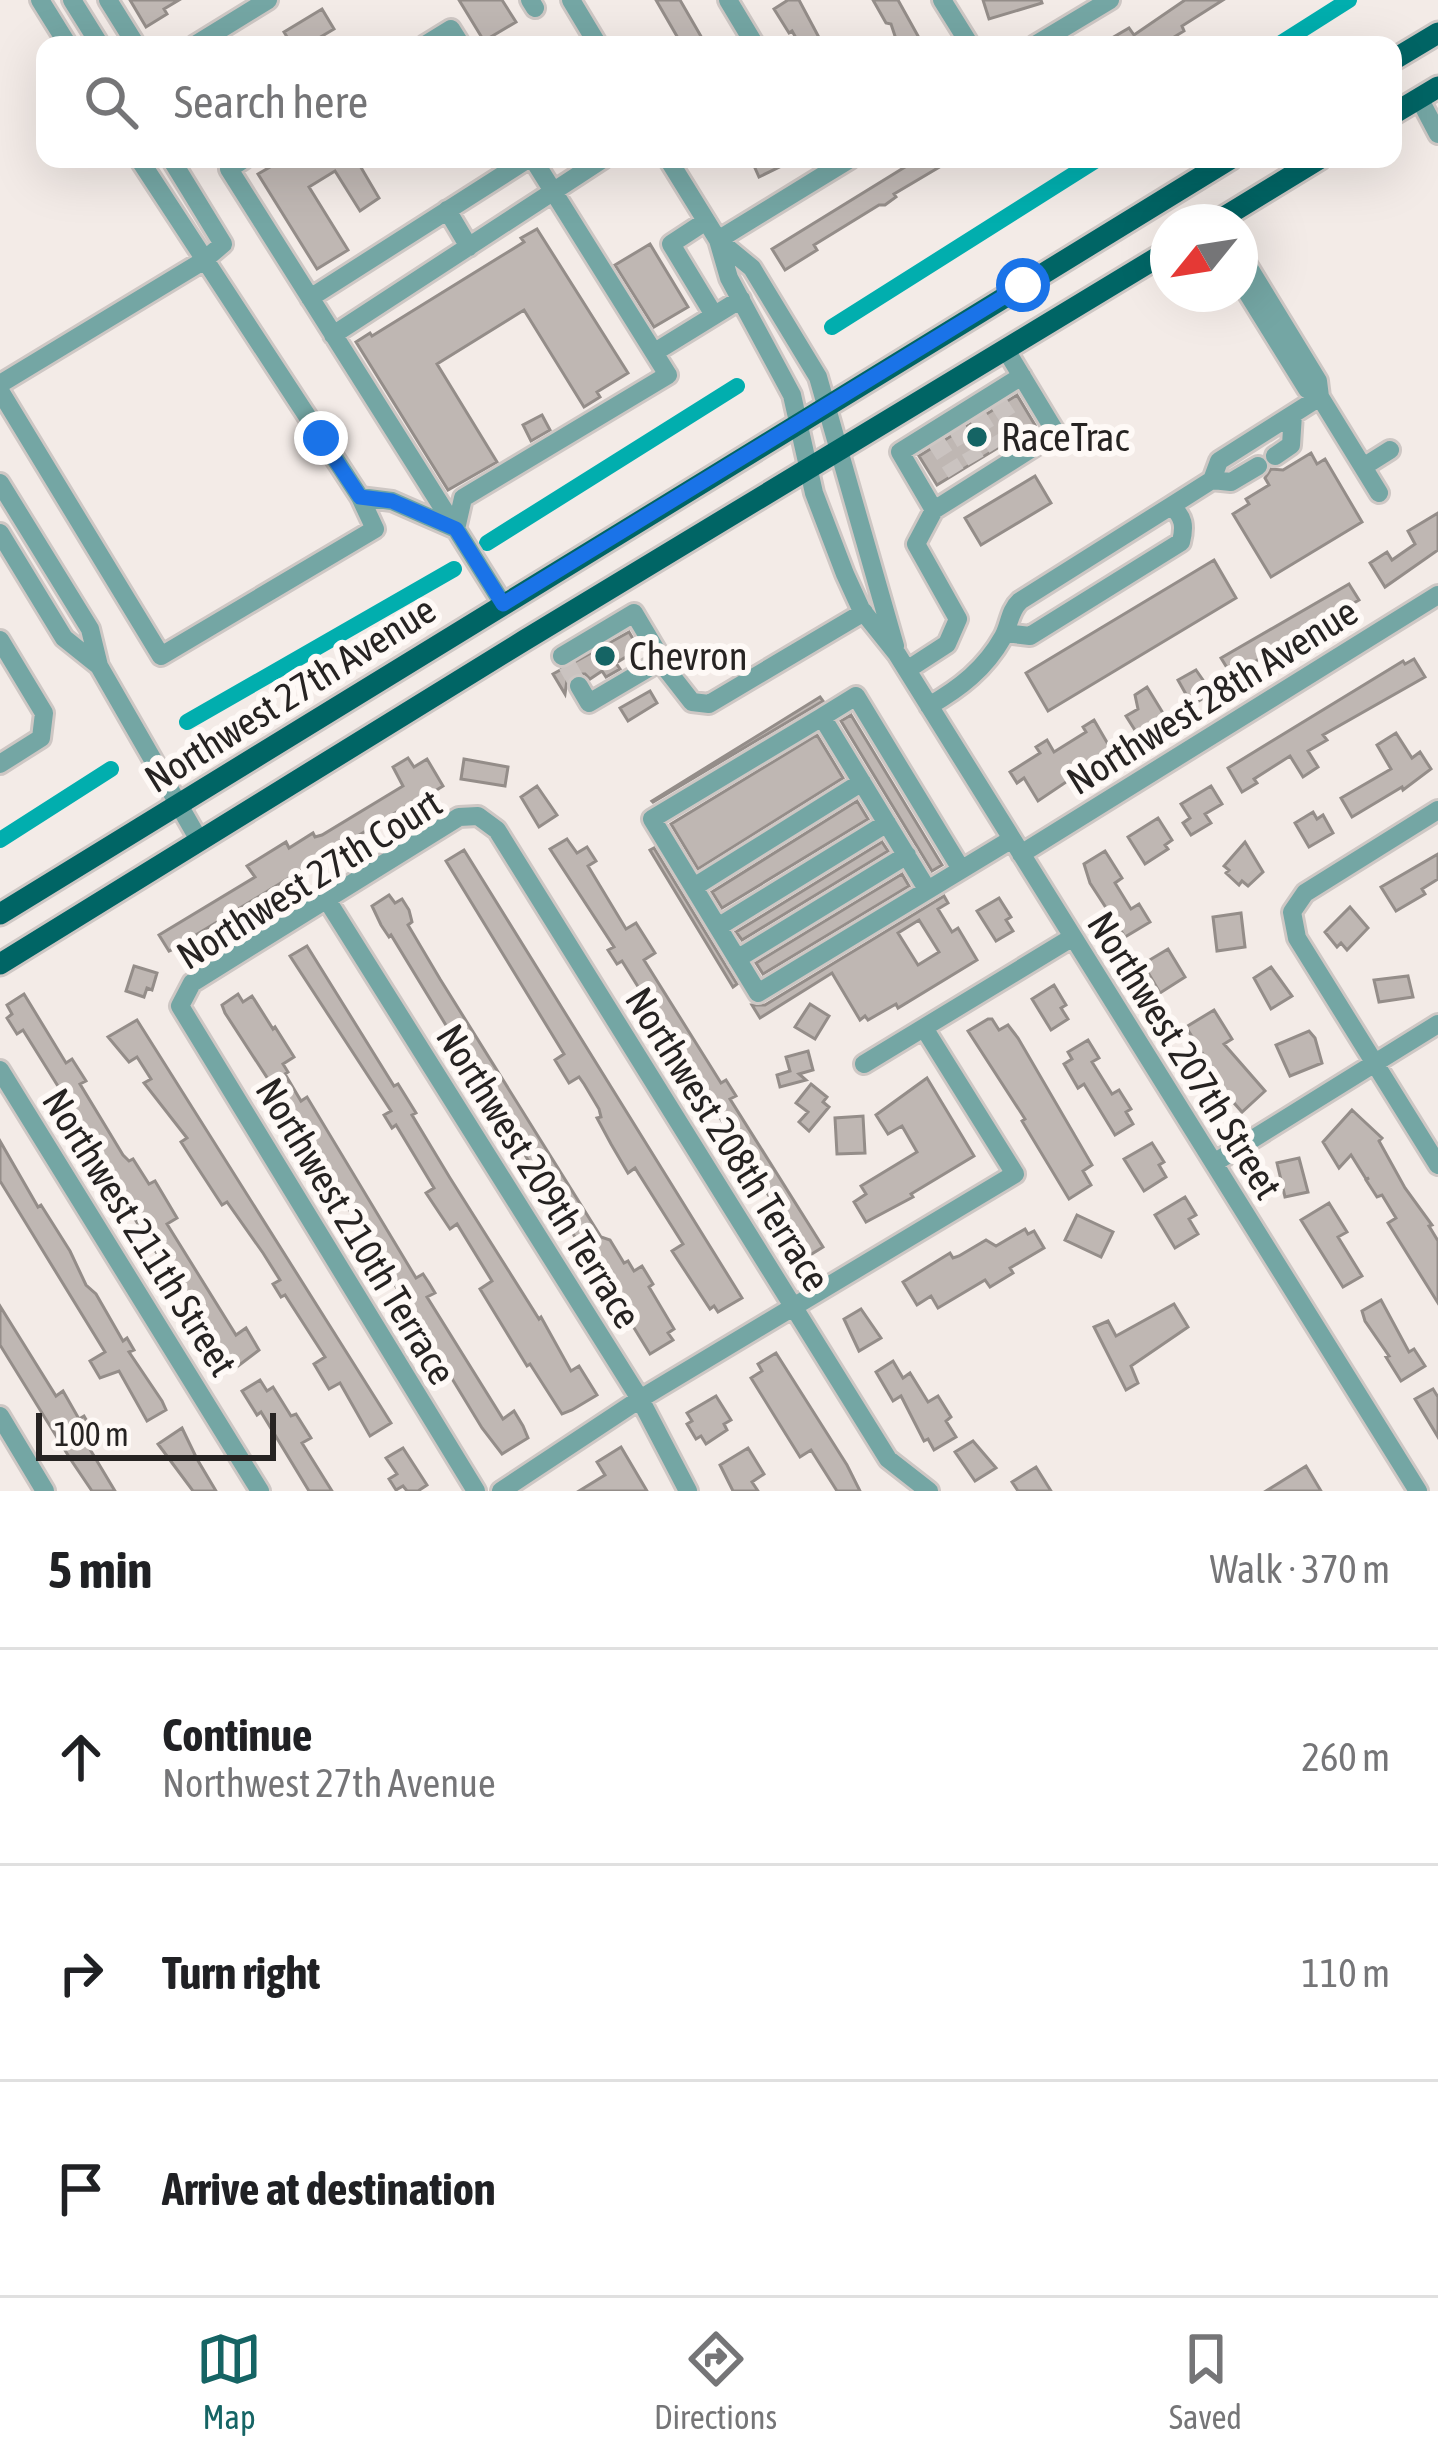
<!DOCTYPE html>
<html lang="en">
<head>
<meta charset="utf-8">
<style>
  :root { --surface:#fff; --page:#f6f6f6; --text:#202124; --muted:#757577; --line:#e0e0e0; --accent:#156464 }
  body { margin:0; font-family:"Asap Condensed",sans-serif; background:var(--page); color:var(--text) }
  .compass { position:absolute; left:1150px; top:204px; width:108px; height:108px; border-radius:50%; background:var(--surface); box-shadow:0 12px 48px #0002; rotate:240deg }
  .scale { position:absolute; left:36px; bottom:30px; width:240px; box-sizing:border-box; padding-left:12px; border:6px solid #262322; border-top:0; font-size:33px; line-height:42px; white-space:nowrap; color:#262322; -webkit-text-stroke:9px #fef9f6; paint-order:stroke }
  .stop { position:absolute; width:36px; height:36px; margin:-27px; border:9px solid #1a73e8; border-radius:50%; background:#fff }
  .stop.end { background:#1a73e8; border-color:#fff; box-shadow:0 3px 12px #0008 }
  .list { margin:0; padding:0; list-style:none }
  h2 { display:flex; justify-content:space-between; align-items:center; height:156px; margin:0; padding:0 48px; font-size:51px }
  h2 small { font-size:39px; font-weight:400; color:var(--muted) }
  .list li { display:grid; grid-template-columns:78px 1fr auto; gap:36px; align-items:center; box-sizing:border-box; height:216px; padding:0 48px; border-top:3px solid var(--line) }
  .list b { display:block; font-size:45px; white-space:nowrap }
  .list p { margin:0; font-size:39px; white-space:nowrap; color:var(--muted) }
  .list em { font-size:39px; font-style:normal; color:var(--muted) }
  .icon { flex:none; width:66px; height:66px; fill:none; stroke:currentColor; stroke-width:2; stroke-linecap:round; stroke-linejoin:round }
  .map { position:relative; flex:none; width:1438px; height:1491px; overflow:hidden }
  .search { position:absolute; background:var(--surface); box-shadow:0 12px 48px #0002; left:36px; right:36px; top:36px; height:132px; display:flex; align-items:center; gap:30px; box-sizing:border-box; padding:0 42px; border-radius:24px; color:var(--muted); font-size:45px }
  .sheet { height:804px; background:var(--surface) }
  nav { display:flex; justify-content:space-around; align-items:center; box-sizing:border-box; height:168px; border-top:3px solid var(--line); background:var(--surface); font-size:33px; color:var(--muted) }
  nav a { display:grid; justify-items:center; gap:6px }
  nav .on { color:var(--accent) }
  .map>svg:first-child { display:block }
</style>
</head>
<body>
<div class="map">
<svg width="1438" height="1491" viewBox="0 0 1438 1491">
  <rect width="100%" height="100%" fill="#f3ebe7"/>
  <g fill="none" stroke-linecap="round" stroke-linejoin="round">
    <path stroke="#01aeae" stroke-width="16" d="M1278,45l71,-45
      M832,327l266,-168
      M487,543l250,-157
      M187,722l267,-153
      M0,840l111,-71"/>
  </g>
  <path fill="#bfb7b3" stroke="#948d89" stroke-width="3" fill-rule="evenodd" d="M130,0h49l-15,9 3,5 -21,13z
    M459,0h43l14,22 -32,19z
    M656,0h24l26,45h-24z
    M788,0h11l24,45h-23l-8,-14 -3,2 -15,-24z
    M873,0h25l25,45h-25l-7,-21 -5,-1z
    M983,0h58l1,3 -53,16z
    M1185,0h38l-41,26 2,5 -23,14h-61l29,-17 5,7z
    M322,9l12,20 -27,16h-15l-8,-13z
    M284,159h72l23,39 -19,13 -25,-40 -26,16 39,63 -31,19 -59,-95z
    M751,159h45l-37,18z
    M918,159h35l-59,35 2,3 -11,8h-6l-65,40 3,5 -32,20 -13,-21z
    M537,229l91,144 -31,19 3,5 -16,10 -60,-97 -87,54 60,98 -49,28 -92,-148 14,-9 2,3 152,-94 -3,-4z
    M650,244l38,63 -34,20 -39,-62z
    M1017,395l18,30 -98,60 -18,-29z
    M542,415l8,15 -19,11 -8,-16z
    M1311,453l6,11 8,-5 37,63 -91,55 -38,-63 16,-10 -3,-5 23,-14 -4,-7 6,-9 12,1z
    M1035,476l16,27 -70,42 -16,-27z
    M1438,513v37l-53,37 -15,-24 17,-11 5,8 23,-16 -7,-13z
    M1214,560l22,38 -188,113 -22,-38z
    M1349,584l10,16 -98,57 -27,22 -13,-21z
    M629,632l10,17 -23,14 4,6 -14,8 -4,-6 -12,8 -5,-5h-12l-6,6 -2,14 -12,-20z
    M1414,659l11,18 -102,58 4,5 -19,11 10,16 -15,10 -13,-21 -36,23 3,4 -15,9 -14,-24 175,-107 2,3z
    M1196,670l16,23 -20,12 -14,-25z
    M1147,687l19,31 -28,17 -12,-19 12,-7 -3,-14z
    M650,691l7,12 -29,18 -8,-13z
    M820,697l3,4 -170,101 -1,-1z
    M851,715l91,150 -10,6 -91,-150z
    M1094,720l18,31 -74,50 -14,-23 -7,5 -7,-11 30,-19 -4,-6 11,-7 7,12 32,-20 -3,-5z
    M1396,733l16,25 8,-6 11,17 -28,21 -1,-3 -50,30 -11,-19 50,-29 -14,-24z
    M817,735l26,43 -145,91 -27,-45z
    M408,758l6,9 13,-8 16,27 -16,10 2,3 -13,8 -3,-5 -217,133 -6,7 -21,9 -10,-16 96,-58 -8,-11 39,-24 3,6 24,-15 2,4 7,-2 81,-49 -10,-19z
    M464,759l44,8 -3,19 -44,-7z
    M537,786l20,29 -18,12 -18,-30z
    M1211,786l11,18 -17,10 6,9 -20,12 -8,-12 7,-5 -9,-14z
    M857,801l11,18 -146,89 -10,-16z
    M1313,812l4,7 6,-4 10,18 -24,14 -14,-24z
    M1158,818l14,22 -7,5 3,4 -23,15 -17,-27z
    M567,839l10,14 10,-6 9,14 -8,5 38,63 10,-6 19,30 -11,7 77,123 5,-3 10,16 -6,3 93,148 -16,10 -185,-296 -5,3 -9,-14 6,-3 -64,-98z
    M882,842l6,9 -146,89 -6,-8z
    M1245,842l18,30 -15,14 -6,-5 -3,4 -13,-12 3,-3 -5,-4z
    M654,848l83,136 -4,3 -83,-137z
    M464,850l278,448 -24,14 -4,-6 -4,3 -38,-58 11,-7 -48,-76 -7,5 -17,-29 -14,-26 4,-1 -2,-8 -15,-25 -5,-7 -10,6 -14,-23 9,-6 -118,-193z
    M1105,851l17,27 -7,5 16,26 8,-5 11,18 -25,15 -35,-54 -6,-19z
    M1438,854v25l-16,10 3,5 -29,17 -15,-24z
    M902,874l7,12 -146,88 -7,-11z
    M389,895l6,8 7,-4 7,11 3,12 -4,3 32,54 161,258 9,3 14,23 4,-2 6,10 8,-5 11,18 -4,3 25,42 -6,4 5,7 -23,14 -30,-49 -3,1 -226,-371 -2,2 -8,-12 -9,-19z
    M944,896l4,7 -10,6 14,23 6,-4 19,32 -79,48 -2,-4 -28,16 -3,-4 -5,4 -28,-47 -72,45 -8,-13h13zM919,920l20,32 -21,13 -20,-32z
    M999,898l12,19 -5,3 7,11 -17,10 -19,-30z
    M1350,907l18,21 -21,22 -6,-7 -4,4 -12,-15z
    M1241,913l4,34 -28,4 -4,-34z
    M307,946l87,140 4,-2 18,29 -4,2 38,63 89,141 2,-2 30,54 8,-5 18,29 -25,15 -10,4 -32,-50 -3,2 -47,-77 12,-8 -35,-57 -7,5 -24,-36 8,-5 -38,-63 -4,3 -8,-13 7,-4 -101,-155z
    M1168,949l17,28 -25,16 -17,-29z
    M134,966l23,7 -5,17 -5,-2 -3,9 -18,-6z
    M1271,967l21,29 -21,13 -17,-31z
    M1408,976l5,21 -34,5 -5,-22z
    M1054,985l12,20 -5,3 7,11 -17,11 -19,-31z
    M24,994l42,69 6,-4 14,22 -6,3 43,71 6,6 4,-2 16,25 6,-3 22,37 -10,6 69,111 10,-7 13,22 -25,19 -88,-132 -23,-37 4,-3 -104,-167 -6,4 -10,-16 5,-4 -5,-9z
    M238,994l5,8 9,-6 21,33 2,-2 19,30 -11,7 5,8 -3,2 16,27 6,-4 109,181 7,-4 6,9 6,10 -8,4 76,122 11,-8 9,15 5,12 -26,16 -20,-26 -160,-263 -26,-33 -23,-37 4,-2 -52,-80 -3,-8z
    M810,1004l19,12 -14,23 -20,-12z
    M1214,1010l18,29 -8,5 41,47 -23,21 -30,-34 4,-3 -30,-48z
    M988,1019h4l7,11 9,-5 10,13 74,127 -9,6 8,14 -22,14 -47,-78 3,-2 -57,-88z
    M137,1020l254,403 -21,13 -30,-53 -11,6 -15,-25 11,-7 -40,-62 -4,2 -8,-13 7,-4 -17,-27 -36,-51 -5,3 -32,-49 -9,-14 6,-4 -43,-55 7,-4 -14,-22 -8,5 -21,-25z
    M1309,1031l6,7 7,25 -32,13 -14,-31z
    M1088,1040l11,18 -7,4 20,32 7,-4 12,19 -5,3 7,12 -18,11 -31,-51 -6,4 -14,-24 8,-5 -4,-7z
    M808,1051l5,19 -14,4 7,6 -26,7 -3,-12 13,-4 -4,-14z
    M927,1078l47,78 -63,38 2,3 -47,25 -12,-20 12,-8 -5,-8 56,-34 -15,-26 -14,8 -12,-19z
    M811,1084l16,13 -4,5 6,5 -20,24 -10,-9 9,-10 -12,-9z
    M1352,1110l30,28 -3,3 26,47 27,37 -3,1 9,15v62l-50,-80 8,-5 -14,-23 -5,2 -11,-17 3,-2 -3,1 -15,-24 -12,13 -16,-26z
    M863,1116l2,37 -28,1 -2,-36z
    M0,1141l38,66 3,-2 29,46 16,34 10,9 27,47 4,-3 7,12 -5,2 33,49 4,9 -19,11 -28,-50 -19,7 -10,-17 15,-9 -105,-171z
    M1152,1143l12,19 -5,3 7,12 -22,14 -20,-32z
    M1299,1158l9,34 -23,5 -8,-34z
    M1185,1197l11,18 -7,4 9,15 -23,14 -20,-33z
    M1329,1203l18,29 -9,5 24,39 -19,11 -42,-67z
    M1077,1215l36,17 -12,25 -36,-17z
    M1025,1229l3,5 6,-3 10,17 -34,20 3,5 -23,14 -5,-7 -47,28 -7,-12 -14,9 -14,-23 47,-29 3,5 6,-2 27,-16 10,6z
    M1381,1300l28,52 5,-3 11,17 -24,15 -15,-24 3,-1 -24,-35 -3,-10z
    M1174,1304l14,23 -57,39 7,17 -12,7 -32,-63 14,-6 8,15z
    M0,1306l56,90 7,-5 16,28 5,-3 14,24 -10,6 27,45h-23l-21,-31 -71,-115z
    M861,1309l20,29 -22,13 -15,-32z
    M776,1353l71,112 13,26h-23l-26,-41 -11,7 -23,-37 -26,-42 11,-7 -4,-7z
    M893,1361l10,17 7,-5 18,29 10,-6 13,21 -5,4 10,16 -22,13 -6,-11 -4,2 -23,-45 -8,5 -17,-29z
    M260,1380l7,11 6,-4 18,29 5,-2 15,24 -9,5 30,48h-23l-48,-79 -4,3 -15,-24z
    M1433,1389l5,8v40l-23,-38z
    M716,1396l15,24 -7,4 3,6 -21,14 -5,-8 -5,3 -9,-15 5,-3 -5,-8z
    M182,1428l15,31 19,32h-23l-35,-47z
    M973,1441l23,27 -21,13 -20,-29z
    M621,1447l26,44h-68l26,-16 -8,-13z
    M403,1448l24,37 -9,6h-11l-4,-5 -7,4 -7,-11 8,-5 -11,-16z
    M748,1448l16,26 -12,8 6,9h-25l-13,-26z
    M1306,1466l15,25h-55z
    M1036,1467l15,24h-33l-6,-9z"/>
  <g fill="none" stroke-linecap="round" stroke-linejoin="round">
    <path stroke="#cac3c0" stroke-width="18" stroke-dasharray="18 9" stroke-linecap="butt" d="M998,402l21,33
      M977,415l20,33
      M956,427l20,34
      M935,440l21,33
      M567,665l12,21"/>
    <defs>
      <path id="minor" d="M40,0l28,45
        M72,0l28,45
        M108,0l28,45
        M530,0l5,8
        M571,0l27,45
        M728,0l27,45
        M942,0l28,45
        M195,45l73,-45
        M425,45l26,-16 10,16
        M1035,45l75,-45
        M1419,98l19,36
        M244,159l-15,10 227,360
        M668,159l50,81 11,38 63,117 22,98 31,81 16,35 36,45 521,837
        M447,210l22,37
        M706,221l-35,23 43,71
        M718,240l34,28 66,109 77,269
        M718,240l132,-81
        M1240,253l78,128 2,16
        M1240,281l67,108 13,8 59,96
        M310,298l218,-139
        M333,335l270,-176
        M655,352l86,-53
        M0,384l203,-123 20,-17 -52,-85
        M0,391l161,265 214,-127 -15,-32 -221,-338
        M1275,456l16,-11 2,-31
        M1363,467l27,-17
        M1212,480l19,2 27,-16
        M0,483l90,146 9,37 100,174
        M360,497l32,4 64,28 47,75
        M1171,506l41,-26 7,-19 101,-64
        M934,510l-34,-58 122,-76
        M456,529l7,-31 205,-123 -135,-216
        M0,533l64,105 35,28
        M0,640l44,73 -3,25 -41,26
        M562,656l72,-43 28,47 -73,43 -10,-17
        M660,661l32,41 17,2 155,-92
        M907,670l40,-26 11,-25 -42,-75 18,-34 122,-77 -50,-83
        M929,706c31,-18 56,-37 74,-69 7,-13 6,-26 17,-36l151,-95c13,11 14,20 10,36l-151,94 -25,-3
        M822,717l34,-21 105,173
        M1438,810l-133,83 -13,19 5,26 141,227
        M1021,854l417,-259
        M694,887l168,-105
        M927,889l-105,-172 -170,102 106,174 254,-154
        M327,900l313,499 48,92
        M718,927l169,-104
        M737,959l170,-104
        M864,1064l209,-127
        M0,1070l260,421
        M1214,1163l224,-139
        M0,1416l45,75
        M476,1491l-296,-485 12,-23 267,-166 19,-1 19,14 391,629 41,32
        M501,1491l139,-92 375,-225 -91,-146"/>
      <path id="major" d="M1393,60l45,-27
        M1393,114l45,-27
        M1216,222l103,-63
        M0,914l1230,-755
        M0,964l525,-324 643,-389"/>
    </defs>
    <use href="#minor" stroke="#cec7c4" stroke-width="24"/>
    <use href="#major" stroke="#cec7c4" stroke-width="27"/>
    <use href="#minor" stroke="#74a6a4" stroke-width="18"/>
    <use href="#major" stroke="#006565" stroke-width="21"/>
  </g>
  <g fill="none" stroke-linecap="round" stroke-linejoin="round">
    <path stroke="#1a73e8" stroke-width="15" d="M321,438l39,59 32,4 64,28 47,75 520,-319"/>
  </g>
  <g fill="#156464" stroke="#fef9f6" stroke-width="4.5">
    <circle cx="977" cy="437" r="12"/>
    <circle cx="605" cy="656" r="12"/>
  </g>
  <g text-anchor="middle" stroke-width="12" stroke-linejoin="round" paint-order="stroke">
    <g font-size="39" fill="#262322" stroke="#fef9f6" text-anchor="start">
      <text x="1001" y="451">RaceTrac</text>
      <text x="629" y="670">Chevron</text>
    </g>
    <g font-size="39" fill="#262322" stroke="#fef9f6">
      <text transform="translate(290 694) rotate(-32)" y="14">Northwest 27th Avenue</text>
      <text transform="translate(1212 696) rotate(-32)" y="14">Northwest 28th Avenue</text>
      <text transform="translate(309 879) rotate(-32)" y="14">Northwest 27th Court</text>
      <text transform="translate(1185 1055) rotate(58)" y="14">Northwest 207th Street</text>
      <text transform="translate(728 1139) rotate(58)" y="14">Northwest 208th Terrace</text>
      <text transform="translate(539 1176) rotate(58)" y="14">Northwest 209th Terrace</text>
      <text transform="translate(356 1231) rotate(59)" y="14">Northwest 210th Terrace</text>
      <text transform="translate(140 1232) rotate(58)" y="14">Northwest 211th Street</text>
    </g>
  </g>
</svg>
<svg class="compass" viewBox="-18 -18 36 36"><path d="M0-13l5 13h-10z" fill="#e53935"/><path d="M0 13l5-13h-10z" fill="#757577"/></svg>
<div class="scale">100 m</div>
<div class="stop" style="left:1023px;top:285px"></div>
<div class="stop end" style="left:321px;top:438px"></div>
<div class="search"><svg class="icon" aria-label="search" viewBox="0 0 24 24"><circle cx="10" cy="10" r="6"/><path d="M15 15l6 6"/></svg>Search here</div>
</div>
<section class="sheet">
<h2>5 min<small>Walk · 370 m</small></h2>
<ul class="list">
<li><svg class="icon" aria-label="ahead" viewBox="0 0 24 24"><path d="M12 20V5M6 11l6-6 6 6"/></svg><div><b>Continue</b><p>Northwest 27th Avenue</p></div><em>260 m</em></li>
<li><svg class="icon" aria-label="right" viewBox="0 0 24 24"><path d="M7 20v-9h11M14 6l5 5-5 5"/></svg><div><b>Turn right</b></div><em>110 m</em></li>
<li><svg class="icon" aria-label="arrive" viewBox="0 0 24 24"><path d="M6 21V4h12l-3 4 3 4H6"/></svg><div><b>Arrive at destination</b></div></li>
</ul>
</section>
<nav>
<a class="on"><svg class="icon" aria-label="map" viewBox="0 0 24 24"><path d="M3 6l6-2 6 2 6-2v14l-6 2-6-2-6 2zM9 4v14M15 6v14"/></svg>Map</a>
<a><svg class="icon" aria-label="directions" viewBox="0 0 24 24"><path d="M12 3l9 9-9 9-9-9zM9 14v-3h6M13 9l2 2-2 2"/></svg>Directions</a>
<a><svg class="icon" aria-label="saved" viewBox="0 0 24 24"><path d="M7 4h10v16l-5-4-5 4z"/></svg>Saved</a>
</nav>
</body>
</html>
